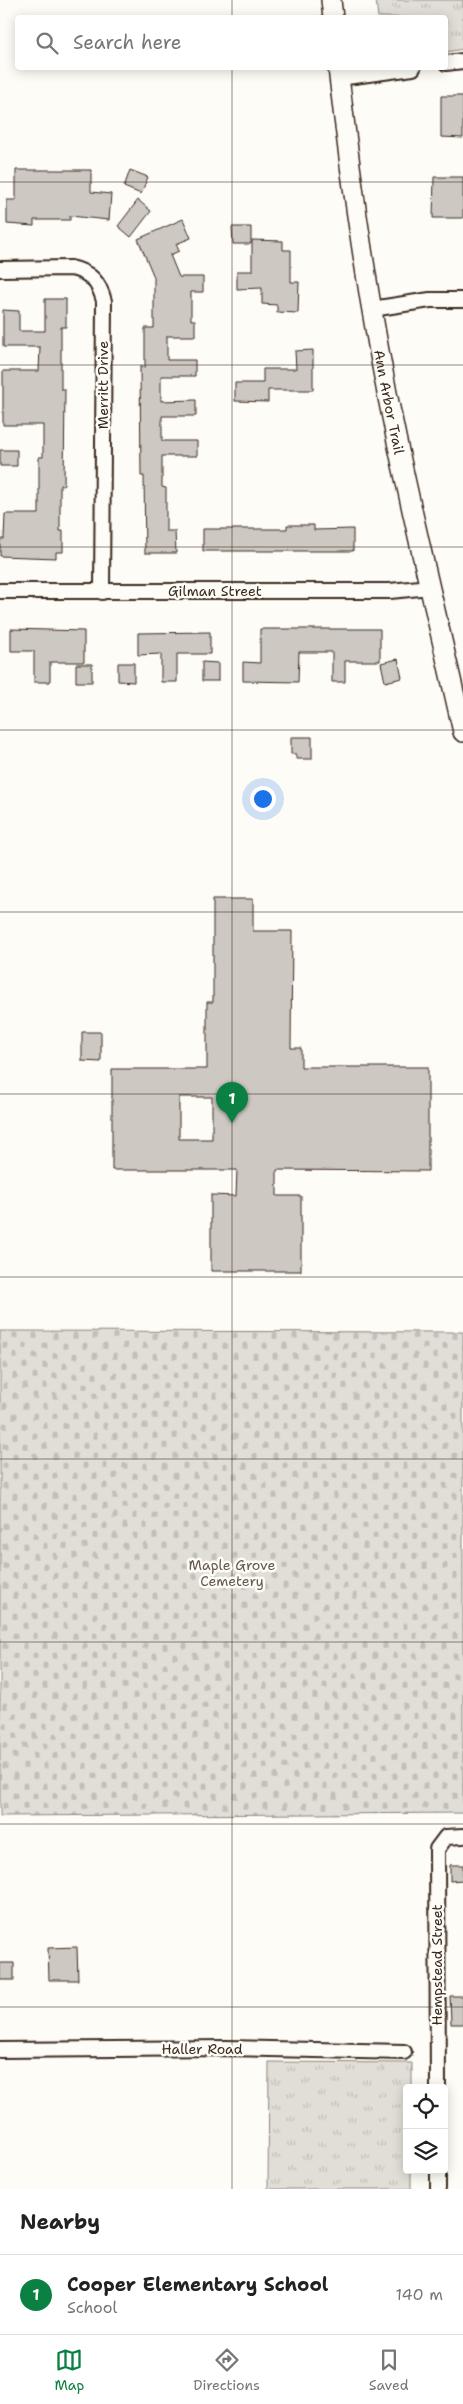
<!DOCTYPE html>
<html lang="en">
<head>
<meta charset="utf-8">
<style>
  :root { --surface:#fff; --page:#f2f2f2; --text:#222; --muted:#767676; --line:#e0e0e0; --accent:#0b8043 }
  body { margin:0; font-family:"Shantell Sans",sans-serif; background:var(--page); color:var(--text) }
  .controls { position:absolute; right:15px; bottom:15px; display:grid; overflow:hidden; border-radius:5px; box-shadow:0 2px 12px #0003 }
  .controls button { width:45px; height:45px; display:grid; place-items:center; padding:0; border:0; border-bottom:1px solid var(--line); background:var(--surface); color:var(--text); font:25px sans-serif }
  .you { position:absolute; left:262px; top:798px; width:18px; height:18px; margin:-12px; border:4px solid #fff; border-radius:50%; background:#1a73e8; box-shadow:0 0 0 8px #1a73e833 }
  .badge { display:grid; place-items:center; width:32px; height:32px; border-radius:50%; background:var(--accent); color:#fff; font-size:16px; font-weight:700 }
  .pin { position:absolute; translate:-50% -41px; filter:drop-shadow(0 1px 2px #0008) }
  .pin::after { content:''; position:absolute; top:26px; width:18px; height:15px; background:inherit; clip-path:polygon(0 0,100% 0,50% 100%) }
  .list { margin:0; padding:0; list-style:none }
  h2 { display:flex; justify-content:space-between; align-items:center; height:65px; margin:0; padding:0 20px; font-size:21px }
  h2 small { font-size:16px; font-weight:400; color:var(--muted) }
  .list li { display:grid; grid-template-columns:32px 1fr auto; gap:15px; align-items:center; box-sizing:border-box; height:80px; padding:0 20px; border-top:1px solid var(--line) }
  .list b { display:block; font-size:19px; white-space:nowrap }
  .list p { margin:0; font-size:16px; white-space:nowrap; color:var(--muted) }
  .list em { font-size:16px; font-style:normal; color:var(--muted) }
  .icon { flex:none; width:28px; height:28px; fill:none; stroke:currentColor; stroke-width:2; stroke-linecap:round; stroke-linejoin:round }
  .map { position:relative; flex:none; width:463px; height:2189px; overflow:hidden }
  .search { position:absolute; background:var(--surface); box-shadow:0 2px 12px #0003; left:15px; right:15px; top:15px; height:55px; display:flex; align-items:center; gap:12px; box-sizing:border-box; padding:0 18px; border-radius:5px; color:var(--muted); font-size:19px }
  .sheet { height:145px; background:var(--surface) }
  nav { display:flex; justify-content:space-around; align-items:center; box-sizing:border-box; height:70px; border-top:1px solid var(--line); background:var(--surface); font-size:14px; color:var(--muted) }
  nav a { display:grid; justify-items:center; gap:2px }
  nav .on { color:var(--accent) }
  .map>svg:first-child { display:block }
</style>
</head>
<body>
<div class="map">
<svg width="463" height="2189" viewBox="0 0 463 2189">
  <defs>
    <pattern id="grass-tufts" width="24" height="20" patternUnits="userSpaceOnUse" patternTransform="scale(1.25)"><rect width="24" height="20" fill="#e1ded7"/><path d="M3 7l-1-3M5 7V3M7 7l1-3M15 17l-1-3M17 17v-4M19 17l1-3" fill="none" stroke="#c2bfb8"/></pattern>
    <pattern id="cemetery-stones" width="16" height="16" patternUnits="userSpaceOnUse" patternTransform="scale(1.25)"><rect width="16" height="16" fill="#e1ded7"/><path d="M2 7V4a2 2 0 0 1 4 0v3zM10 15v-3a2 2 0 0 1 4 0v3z" fill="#c2bfb8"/></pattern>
  </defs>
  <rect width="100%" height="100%" fill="#fdfcf7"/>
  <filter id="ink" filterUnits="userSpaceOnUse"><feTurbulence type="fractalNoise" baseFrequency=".02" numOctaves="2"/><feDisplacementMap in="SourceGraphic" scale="10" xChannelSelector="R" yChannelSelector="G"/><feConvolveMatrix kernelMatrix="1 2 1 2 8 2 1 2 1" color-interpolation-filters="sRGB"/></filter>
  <g filter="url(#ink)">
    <path fill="url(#grass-tufts)" stroke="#8e847a" d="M376,0h87v49l-17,3v-34l-68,-1z
      M269,2062l143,1v25h-5v82h4v19h-143z"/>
    <path fill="url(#cemetery-stones)" stroke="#8e847a" d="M0,1331l463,1v481l-463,3z"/>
    <path fill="#cdc8c2" stroke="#3b2a1e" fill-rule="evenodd" d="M441,96h22v42l-22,-1z
      M16,170h75v22l20,2 -2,26 -39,-4v4h-36v6l-27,-2v-24h9z
      M130,170l18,7 -7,17 -17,-7z
      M434,177h29v41h-30z
      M138,200l13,11 -20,26 -13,-11z
      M183,219l8,19 -15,6 3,7 -9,4 9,22h24v15h-12v28h4v16h-28v24h28v16h-34v25l35,-1v16h-34v25h35v15h-35v31l4,1v43h9l1,22h-31l-1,-77h-3l-1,-109h5v-39h9v-51l-16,-38z
      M232,227h19v17h-18z
      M252,240l31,1v9h8v32h8l-1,31 -21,-1v-7l-15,-1v-16l-25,1v-18h15z
      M45,299h21v28h-5v62h4l-1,96h-4v46h3v21h-7v6l-56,-2v-17h4l1,-25h34v-57h4v-32h-40v-54h36l1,-24h-37v-37l16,1v20h26z
      M313,350v40h-45v12l-33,-1v-18h28v-14h33l-1,-18z
      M0,450h17v16h-17z
      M287,525h27v5l39,-1v22h-150v-22h84z
      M11,629l73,2v31h-34v20h-16v-31h-23z
      M260,629h120v32h-35v21h-13v-30h-33l-1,30 -55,-1v-19l17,1z
      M210,632v22h-33v28h-16v-28l-23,1v-22z
      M398,659l4,19 -17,4 -4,-19z
      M202,662l16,1v18h-16z
      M118,663h16v19l-16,-1z
      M76,664h16v18h-16z
      M291,737h21v22h-16v-5h-5z
      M213,899h40v32h39l-1,117h10v19h127v104l-151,-1v26h24v75h-90v-76l25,1 1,-26h-125v-101h95v-67h6zM179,1097h33v42h-33z
      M82,1032h19v30l-19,-1z
      M450,1865h13v15l-13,1z
      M77,1947l1,33h-29l-1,-32z
      M0,1963h14v17h-14z
      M450,1996h13v28h-12z"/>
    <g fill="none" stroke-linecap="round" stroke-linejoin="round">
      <defs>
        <path id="street" d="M446,63l17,-2
          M339,78l74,-10
          M0,269l71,-1c19,4 28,14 33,33l-2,291
          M372,309l58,-9h33
          M0,591h390l40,-4
          M0,2050l226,-2 178,4
          M438,2088l-1,-239 9,-12 17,-1
          M438,2170v19"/>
        <g id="secondary">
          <path d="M331,0l2,18"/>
          <path id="s1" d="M338,68c14,123 32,247 58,369 21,99 45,197 67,295"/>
        </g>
      </defs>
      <use href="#street" stroke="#3b2a1e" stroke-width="18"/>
      <use href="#secondary" stroke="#3b2a1e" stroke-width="22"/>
      <use href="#street" stroke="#fdfcf7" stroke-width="14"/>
      <use href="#secondary" stroke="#fdfcf7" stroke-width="19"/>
    </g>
  </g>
  <path fill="none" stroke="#3b2a1e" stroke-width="1" stroke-opacity="0.55" d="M232,0v18M232,68v2121M0,182h463M0,365h463M0,547h463M0,730h463M0,912h463M0,1094h463M0,1277h463M0,1459h463M0,1642h463M0,1824h463M0,2007h463"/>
  <g text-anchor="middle" stroke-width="5" stroke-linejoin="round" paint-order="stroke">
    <g font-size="14" fill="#3b2a1e" stroke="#fdfcf7">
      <text transform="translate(103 385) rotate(-90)" y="5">Merritt Drive</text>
      <text dy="5" stroke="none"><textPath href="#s1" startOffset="338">Ann Arbor Trail</textPath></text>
      <text x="215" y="596">Gilman Street</text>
      <text transform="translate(437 1965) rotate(-90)" y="5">Hempstead Street</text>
      <text x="202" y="2054">Haller Road</text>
    </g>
    <g font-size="14" fill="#64574c" stroke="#fdfcf7">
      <text x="232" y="1570">Maple Grove<tspan x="232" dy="16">Cemetery</tspan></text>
    </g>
  </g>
</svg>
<div class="controls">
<button><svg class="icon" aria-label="locate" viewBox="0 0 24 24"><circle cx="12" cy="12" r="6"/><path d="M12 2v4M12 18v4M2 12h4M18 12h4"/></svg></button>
<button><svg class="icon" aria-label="layers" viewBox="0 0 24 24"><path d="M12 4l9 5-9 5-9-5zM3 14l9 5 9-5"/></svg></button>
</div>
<div class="you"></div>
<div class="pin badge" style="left:232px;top:1123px">1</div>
<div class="search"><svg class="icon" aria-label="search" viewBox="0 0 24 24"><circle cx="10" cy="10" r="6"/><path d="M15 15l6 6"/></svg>Search here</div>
</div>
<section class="sheet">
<h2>Nearby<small></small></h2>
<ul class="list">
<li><span class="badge">1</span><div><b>Cooper Elementary School</b><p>School</p></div><em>140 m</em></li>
</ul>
</section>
<nav>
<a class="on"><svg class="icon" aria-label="map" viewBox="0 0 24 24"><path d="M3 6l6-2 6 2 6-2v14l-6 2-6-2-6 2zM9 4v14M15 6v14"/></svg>Map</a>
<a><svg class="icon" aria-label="directions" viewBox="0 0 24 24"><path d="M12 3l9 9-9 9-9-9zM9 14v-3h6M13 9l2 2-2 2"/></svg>Directions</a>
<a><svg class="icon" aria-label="saved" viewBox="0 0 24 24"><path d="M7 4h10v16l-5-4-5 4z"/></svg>Saved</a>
</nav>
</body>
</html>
